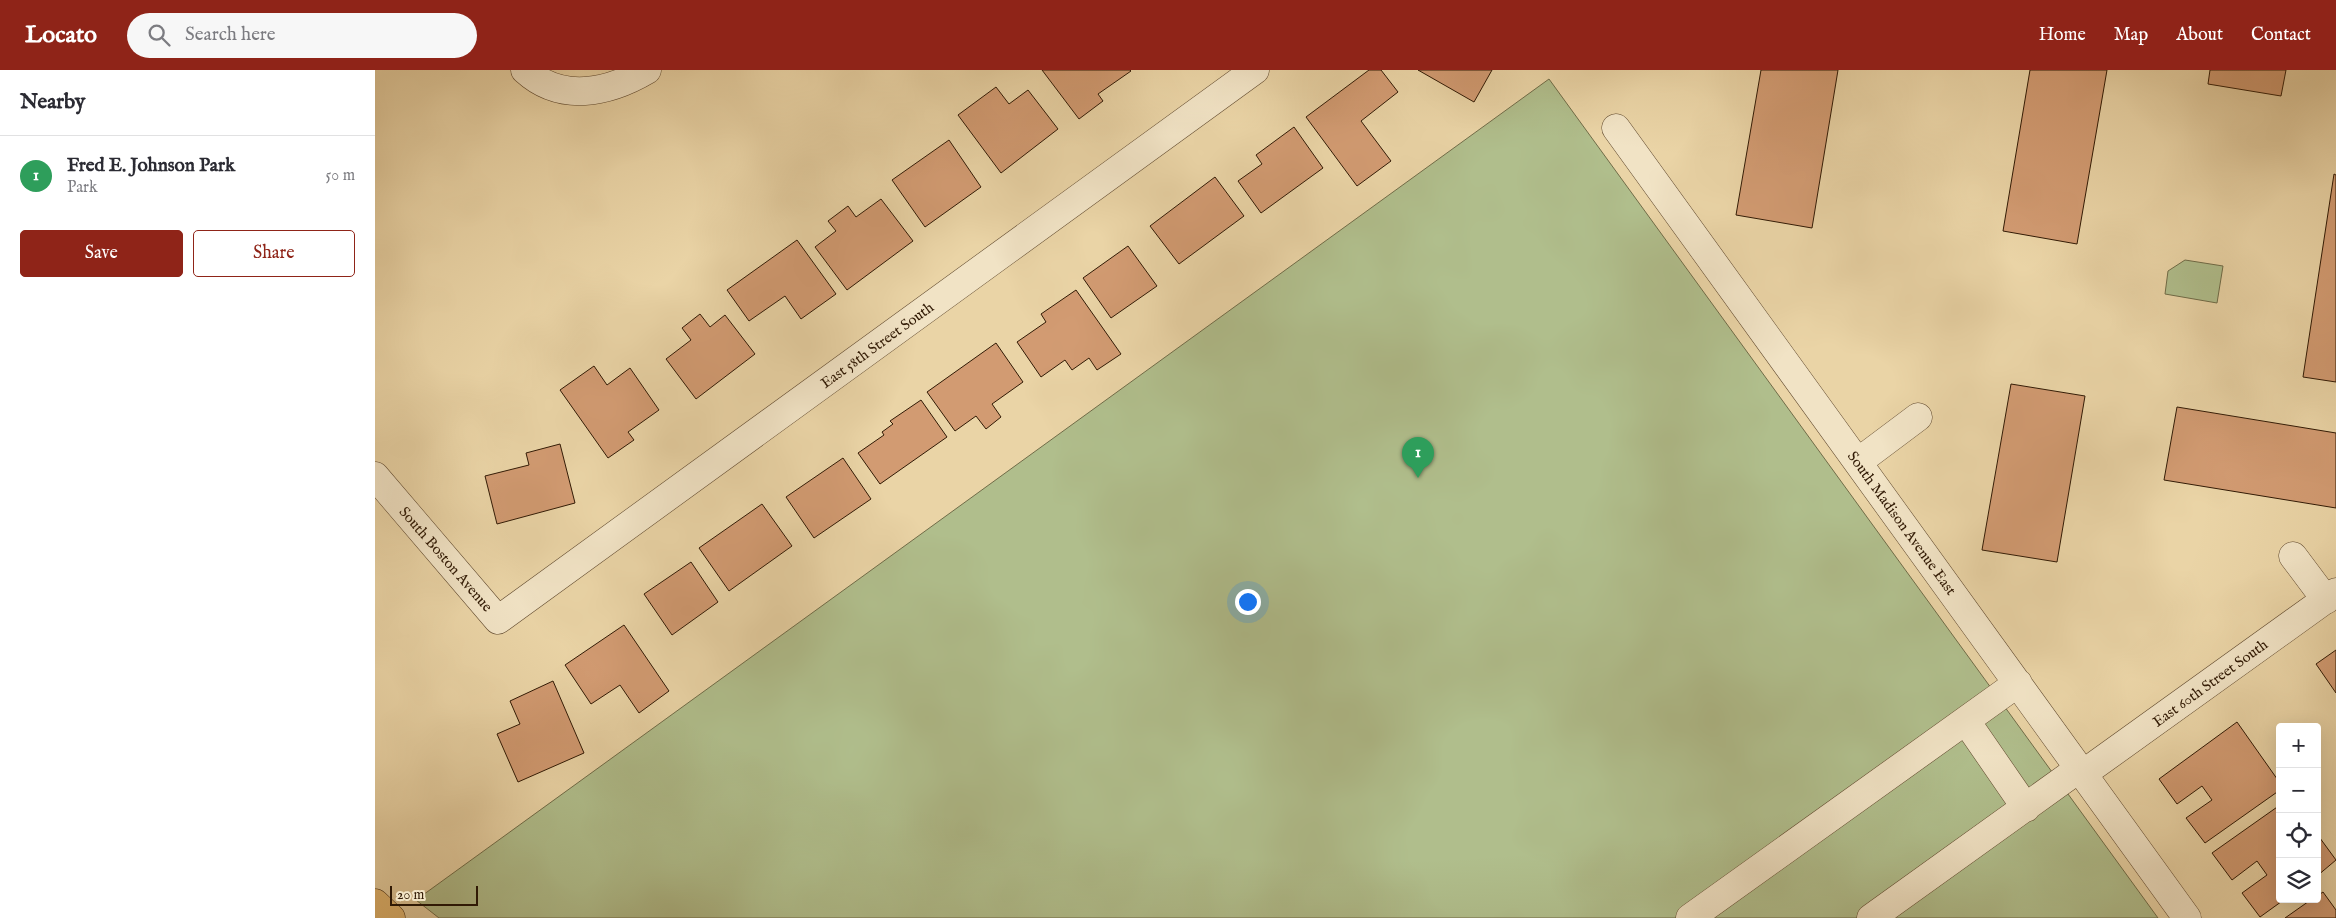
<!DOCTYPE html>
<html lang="en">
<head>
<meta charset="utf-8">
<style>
  :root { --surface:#fff; --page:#f7f7f7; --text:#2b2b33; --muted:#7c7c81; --line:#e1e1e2; --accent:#8f2418 }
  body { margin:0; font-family:"IM FELL English",serif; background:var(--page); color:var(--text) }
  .controls { position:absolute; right:15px; bottom:15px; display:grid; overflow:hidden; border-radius:5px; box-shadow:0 5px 20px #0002 }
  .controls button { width:45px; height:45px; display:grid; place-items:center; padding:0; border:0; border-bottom:1px solid var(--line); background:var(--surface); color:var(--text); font:25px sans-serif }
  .scale { position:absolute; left:15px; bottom:12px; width:88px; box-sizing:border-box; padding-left:5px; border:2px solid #311a05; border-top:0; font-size:14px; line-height:18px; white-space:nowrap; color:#311a05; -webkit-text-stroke:4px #f1e3c5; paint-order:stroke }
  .you { position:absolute; left:872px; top:531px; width:18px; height:18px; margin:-12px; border:4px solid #fff; border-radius:50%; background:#1a73e8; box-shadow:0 0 0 8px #1a73e833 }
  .badge { display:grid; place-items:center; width:32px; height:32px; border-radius:50%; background:var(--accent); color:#fff; font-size:16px; font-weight:700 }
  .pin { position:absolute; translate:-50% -41px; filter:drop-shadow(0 1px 2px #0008) }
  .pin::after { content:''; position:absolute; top:26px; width:18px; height:15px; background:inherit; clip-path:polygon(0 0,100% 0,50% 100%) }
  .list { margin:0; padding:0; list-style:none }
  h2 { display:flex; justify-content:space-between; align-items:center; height:65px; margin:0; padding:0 20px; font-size:21px }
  h2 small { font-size:16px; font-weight:400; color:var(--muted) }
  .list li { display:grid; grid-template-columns:32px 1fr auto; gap:15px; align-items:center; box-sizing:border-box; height:80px; padding:0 20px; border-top:1px solid var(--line) }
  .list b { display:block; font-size:19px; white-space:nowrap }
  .list p { margin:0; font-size:16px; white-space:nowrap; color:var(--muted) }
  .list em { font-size:16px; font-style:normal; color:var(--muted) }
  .actions { display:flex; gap:10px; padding:15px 20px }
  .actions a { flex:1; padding:11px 0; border:1px solid var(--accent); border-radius:5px; text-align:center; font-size:18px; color:var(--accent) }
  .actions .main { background:var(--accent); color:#fff }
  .icon { flex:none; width:28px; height:28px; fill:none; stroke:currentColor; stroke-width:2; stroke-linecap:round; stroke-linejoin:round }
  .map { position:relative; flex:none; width:1961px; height:848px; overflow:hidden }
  header { display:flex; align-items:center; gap:30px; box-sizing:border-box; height:70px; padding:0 25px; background:var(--accent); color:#fff }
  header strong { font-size:24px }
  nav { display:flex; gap:28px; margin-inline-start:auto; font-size:18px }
  .search { width:350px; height:45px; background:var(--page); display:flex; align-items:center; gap:12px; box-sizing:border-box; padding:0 18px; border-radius:28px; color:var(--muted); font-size:19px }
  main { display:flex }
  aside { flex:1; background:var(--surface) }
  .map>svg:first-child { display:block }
</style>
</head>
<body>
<header>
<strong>Locato</strong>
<div class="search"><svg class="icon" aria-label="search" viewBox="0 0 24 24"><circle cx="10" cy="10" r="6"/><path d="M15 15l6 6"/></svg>Search here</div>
<nav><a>Home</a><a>Map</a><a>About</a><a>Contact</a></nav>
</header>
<main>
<aside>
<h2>Nearby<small></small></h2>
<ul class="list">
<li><span class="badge" style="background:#2e9e5b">1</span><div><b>Fred E. Johnson Park</b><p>Park</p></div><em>50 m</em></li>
</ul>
<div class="actions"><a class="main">Save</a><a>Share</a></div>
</aside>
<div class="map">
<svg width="1961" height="848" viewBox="0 0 1961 848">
  <rect width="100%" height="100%" fill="#ead4a6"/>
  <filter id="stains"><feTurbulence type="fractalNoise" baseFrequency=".004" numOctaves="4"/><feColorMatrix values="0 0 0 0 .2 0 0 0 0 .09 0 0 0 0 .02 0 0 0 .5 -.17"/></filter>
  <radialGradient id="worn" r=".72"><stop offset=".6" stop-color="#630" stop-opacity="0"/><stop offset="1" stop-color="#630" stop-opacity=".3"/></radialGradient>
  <path fill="#b0be8c" stroke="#706c48" d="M1174,9l609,839h-1719l-23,-18z
    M1810,190l38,6 -6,37 -52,-9 3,-23z"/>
  <path fill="#d29b72" stroke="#311a05" d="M667,0h88l1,1 -33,23 5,7 -24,18z
    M994,0h12l17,22 -37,29 30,40 -34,25 -51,-69z
    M1043,0h74l-18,32z
    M1386,0h77l-26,158 -76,-13z
    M1655,0h77l-30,174 -74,-13z
    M1835,0h76l-5,26 -73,-12z
    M621,17l13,17 19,-14 30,39 -57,44 -43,-58z
    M919,57l29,41 -62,45 -23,-32 24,-17 -6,-9z
    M574,70l32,47 -56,40 -33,-47z
    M1959,104l2,1v207l-33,-5z
    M840,107l29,39 -65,48 -29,-38z
    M506,129l32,42 -66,49 -32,-43 21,-16 -8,-10 20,-15 8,11z
    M422,170l39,54 -35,25 -16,-23 -36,25 -22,-31z
    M753,176l29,40 -46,32 -28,-40z
    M701,220l45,64 -24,16 -8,-12 -17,12 -7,-10 -24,17 -24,-35 29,-20 -5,-8z
    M325,244l10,13 15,-12 30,39 -59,45 -30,-40 25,-19 -9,-12z
    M621,273l27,39 -31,22 9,13 -15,12 -10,-13 -21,15 -28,-39z
    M219,296l13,19 23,-17 29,42 -31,22 6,8 -26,18 -48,-68z
    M1636,314l74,12 -28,166 -75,-12z
    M546,330l26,37 -67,47 -22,-31 26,-18 -2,-3 11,-8 -3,-3z
    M1802,337l159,26v75l-172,-28z
    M185,374l15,59 -78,21 -12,-48 44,-11 -3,-12z
    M468,388l28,41 -57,39 -28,-41z
    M387,434l30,42 -63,45 -30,-43z
    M316,492l27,40 -46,33 -28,-41z
    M249,555l45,66 -30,22 -19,-28 -29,19 -26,-39z
    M1961,580v43l-20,-29z
    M178,611l31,72 -66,29 -21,-48 23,-10 -10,-23z
    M1862,652l43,61v7l-75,53 -19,-25 26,-18 -10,-14 -25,18 -18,-25z
    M1905,735v94h5l-25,18 -18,-24 25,-18 -10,-14 -25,19 -20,-27z
    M1942,764l19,26 -19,16z
    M1948,822l13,18v8h-51l27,-19h5v-3z"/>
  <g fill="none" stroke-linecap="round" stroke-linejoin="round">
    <defs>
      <path id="minor" d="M150,0c36,33 83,23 122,0
        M1241,58l571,790
        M1483,392l60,-45
        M0,406l123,144 757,-550
        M1918,486l33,44
        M1591,651l60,87
        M1709,703l252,-181
        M1315,848l328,-235
        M1496,848l209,-150"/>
      <path id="major" d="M0,833l16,15"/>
    </defs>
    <use href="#minor" stroke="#5f482d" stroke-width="29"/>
    <use href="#major" stroke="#311a05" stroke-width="29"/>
    <use href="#minor" stroke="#f1e3c5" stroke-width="28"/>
    <use href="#major" stroke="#e5ba73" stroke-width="28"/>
  </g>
  <g text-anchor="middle" stroke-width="5" stroke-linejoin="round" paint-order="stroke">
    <g font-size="15" fill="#311a05" stroke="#f1e3c5">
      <text transform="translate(502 275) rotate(-36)" y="5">East 58th Street South</text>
      <text transform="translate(1527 453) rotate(54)" y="5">South Madison Avenue East</text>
      <text transform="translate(71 489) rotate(49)" y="5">South Boston Avenue</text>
      <text transform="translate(1835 613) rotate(-36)" y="5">East 60th Street South</text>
    </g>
  </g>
  <rect width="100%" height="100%" filter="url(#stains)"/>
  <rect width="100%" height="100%" fill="url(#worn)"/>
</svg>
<div class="controls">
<button>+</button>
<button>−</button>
<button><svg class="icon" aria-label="locate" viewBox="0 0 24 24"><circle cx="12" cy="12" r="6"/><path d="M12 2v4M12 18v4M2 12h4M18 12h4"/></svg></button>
<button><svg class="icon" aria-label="layers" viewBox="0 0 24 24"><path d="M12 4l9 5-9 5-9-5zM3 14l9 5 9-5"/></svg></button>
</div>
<div class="scale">20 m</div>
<div class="you"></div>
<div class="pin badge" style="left:1043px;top:408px;background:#2e9e5b">1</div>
</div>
</main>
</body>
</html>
